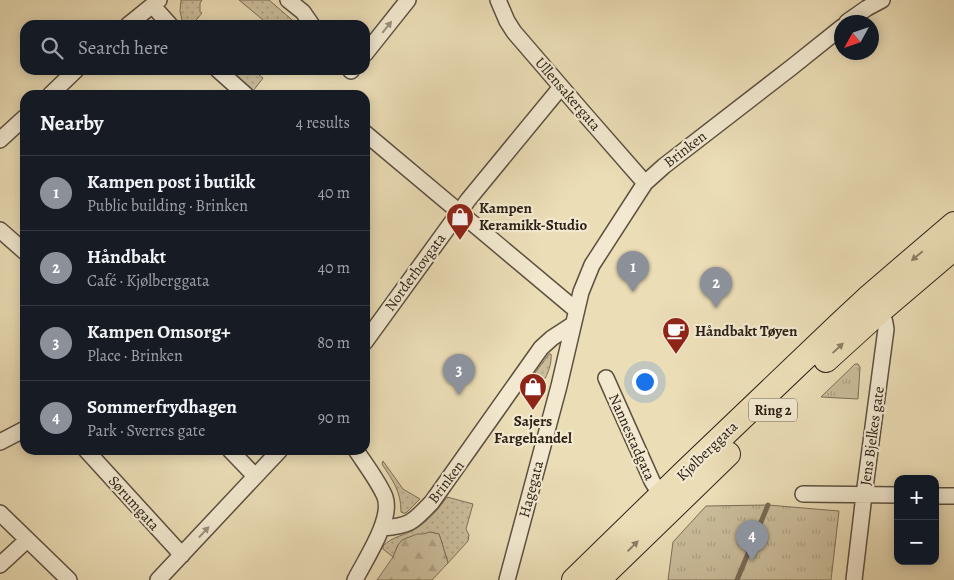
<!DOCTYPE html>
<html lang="en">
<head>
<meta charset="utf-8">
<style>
  :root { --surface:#171b24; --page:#20242c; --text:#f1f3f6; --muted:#9ea1a6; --line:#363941; --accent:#8c9099 }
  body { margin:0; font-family:Alegreya,serif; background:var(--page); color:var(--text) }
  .controls { position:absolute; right:15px; bottom:15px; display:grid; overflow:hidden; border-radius:10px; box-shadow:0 2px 12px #0003 }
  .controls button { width:45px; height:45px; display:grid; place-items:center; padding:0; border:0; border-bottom:1px solid var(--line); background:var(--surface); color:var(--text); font:25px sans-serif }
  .compass { position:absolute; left:834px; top:15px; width:45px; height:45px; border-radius:50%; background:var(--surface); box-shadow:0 2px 12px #0003; rotate:230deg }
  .you { position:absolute; left:644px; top:381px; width:18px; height:18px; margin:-12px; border:4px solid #fff; border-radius:50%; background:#1a73e8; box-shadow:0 0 0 8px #1a73e833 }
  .badge { display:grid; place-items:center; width:32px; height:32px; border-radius:50%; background:var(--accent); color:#fff; font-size:16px; font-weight:700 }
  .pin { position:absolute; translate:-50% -41px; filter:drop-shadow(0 1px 2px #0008) }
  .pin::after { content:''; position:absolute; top:26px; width:18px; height:15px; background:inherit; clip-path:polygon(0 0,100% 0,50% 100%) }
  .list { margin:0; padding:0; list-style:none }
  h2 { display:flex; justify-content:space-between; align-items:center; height:65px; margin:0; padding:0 20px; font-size:21px }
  h2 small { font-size:16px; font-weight:400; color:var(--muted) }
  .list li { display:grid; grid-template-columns:32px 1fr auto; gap:15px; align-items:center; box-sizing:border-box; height:75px; padding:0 20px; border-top:1px solid var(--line) }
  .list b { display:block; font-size:19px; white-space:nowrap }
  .list p { margin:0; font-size:16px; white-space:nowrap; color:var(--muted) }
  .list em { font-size:16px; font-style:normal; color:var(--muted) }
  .icon { flex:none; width:28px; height:28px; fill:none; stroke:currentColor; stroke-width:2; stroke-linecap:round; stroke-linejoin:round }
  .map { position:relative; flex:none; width:954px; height:580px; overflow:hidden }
  .search { position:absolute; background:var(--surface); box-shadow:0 2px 12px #0003; left:20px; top:20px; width:350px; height:55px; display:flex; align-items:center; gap:12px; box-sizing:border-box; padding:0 18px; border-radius:15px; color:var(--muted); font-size:19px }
  .panel { position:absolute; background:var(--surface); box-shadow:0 2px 12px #0003; left:20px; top:90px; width:350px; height:365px; border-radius:15px }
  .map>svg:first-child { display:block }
</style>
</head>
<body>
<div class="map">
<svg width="954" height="580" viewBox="0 0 954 580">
  <defs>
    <pattern id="grass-dots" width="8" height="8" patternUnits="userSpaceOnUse" patternTransform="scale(1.25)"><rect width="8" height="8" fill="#cbbd9b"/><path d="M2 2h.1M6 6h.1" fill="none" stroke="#aea285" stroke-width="1.8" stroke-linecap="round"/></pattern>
    <pattern id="forest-firs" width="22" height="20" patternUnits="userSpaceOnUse" patternTransform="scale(1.25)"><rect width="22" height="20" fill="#cbbd9b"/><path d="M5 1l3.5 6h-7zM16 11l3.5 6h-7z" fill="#aea285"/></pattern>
    <pattern id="park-tufts" width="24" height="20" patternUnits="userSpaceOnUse" patternTransform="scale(1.25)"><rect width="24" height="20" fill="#cbbd9b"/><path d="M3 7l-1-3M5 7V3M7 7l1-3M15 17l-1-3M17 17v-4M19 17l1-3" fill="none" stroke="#aea285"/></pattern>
  </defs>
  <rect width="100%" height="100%" fill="#ebddb6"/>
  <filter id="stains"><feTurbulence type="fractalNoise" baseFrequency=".004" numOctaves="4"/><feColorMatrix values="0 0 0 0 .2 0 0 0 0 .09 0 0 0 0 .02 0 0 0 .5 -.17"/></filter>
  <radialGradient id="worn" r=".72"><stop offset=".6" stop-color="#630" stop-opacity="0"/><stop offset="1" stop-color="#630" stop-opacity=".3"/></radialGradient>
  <path fill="url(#grass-dots)" stroke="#7c6f59" d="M181,0h21l-2,3v9l2,1 -10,12h-9l-3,-14z
    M239,0h30l29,25h-29z
    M229,70h24l10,8 -10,13z
    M549,354h2c1,9 -3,20 -8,28l-6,-4 -5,3 3,-8z
    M383,461l20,28 17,10 -14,14h-3l-2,-1c0,-21 -8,-31 -19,-48z
    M447,497l26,7 -7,25 3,6 -1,6 -20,22 -6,-20 -3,-9 -9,-2 -32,13 -5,12 -10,-8v-3c10,-10 21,-10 32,-17 14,-8 23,-20 32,-32z"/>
  <path fill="url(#forest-firs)" stroke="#7c6f59" d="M430,532l9,2 3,9 6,20 -16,17h-55l16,-23 5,-12 4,-5 15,-6h6z"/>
  <path fill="url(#park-tufts)" stroke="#7c6f59" d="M855,364h3l2,3 -2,32 -37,-2z
    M768,505l71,6 -8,69h-163l5,-38 33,-36z"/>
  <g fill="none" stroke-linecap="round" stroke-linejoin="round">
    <path stroke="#786b56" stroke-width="5" d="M737,580l31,-75"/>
    <defs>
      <path id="minor" d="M288,0l15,12 9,13
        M498,0l9,21 7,11 68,79 63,72
        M153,6l17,19
        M847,22l20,-14 15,-8
        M128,25l31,-25
        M365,54l43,-54
        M218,70l28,25
        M350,70l1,1 1,-1
        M50,95l26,-25
        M365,133l211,177
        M0,140l25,-23
        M0,230l25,22
        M365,342l103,-142 93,-113
        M606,378l46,103 9,15
        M0,442l25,-13
        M86,450l96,105
        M230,450l25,26
        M803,494l95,1
        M935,496h19
        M0,513l69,67
        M382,528c28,-2 31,-6 50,-26l109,-154 11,-10 20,-13
        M0,565l27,-25
        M158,580l122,-130
        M355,580c10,-20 38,-61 30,-83 -6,-15 -20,-33 -29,-47
        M507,580l52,-194 22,-94 11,-27 53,-82 19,-17 128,-99 50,-40
        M854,580l10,-85 22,-166c-1,-9 -3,-16 -9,-24"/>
      <path id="primary" d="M826,360l55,-50 73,-62
        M574,580l114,-111 151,-144 31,-29 84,-72
        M598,580l130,-126"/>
    </defs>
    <use href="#minor" stroke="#5c503f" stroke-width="18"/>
    <use href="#primary" stroke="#2c2117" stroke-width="26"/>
    <use href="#minor" stroke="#f2e9d0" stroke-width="15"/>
    <use href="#primary" stroke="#ebddb6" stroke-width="24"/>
  </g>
  <defs><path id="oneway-solid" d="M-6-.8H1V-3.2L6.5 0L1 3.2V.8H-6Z" transform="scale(1.25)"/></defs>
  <g fill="#998f7d">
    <use href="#oneway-solid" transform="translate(387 27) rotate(-51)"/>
    <use href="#oneway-solid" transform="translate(204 532) rotate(-47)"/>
  </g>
  <g fill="#8c7f66">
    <use href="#oneway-solid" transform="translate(917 256) rotate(140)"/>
    <use href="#oneway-solid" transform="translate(838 348) rotate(-43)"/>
    <use href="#oneway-solid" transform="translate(633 546) rotate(-44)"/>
  </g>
  <defs>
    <symbol id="shop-pin" viewBox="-11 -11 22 30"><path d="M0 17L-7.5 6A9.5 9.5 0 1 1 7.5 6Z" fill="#8f2418" stroke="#f2e9d0"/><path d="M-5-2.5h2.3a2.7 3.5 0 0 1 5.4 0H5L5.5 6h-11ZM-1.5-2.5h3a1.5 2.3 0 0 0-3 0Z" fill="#fff"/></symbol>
    <symbol id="cafe-pin" viewBox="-11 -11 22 30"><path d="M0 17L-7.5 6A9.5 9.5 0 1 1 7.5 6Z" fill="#8f2418" stroke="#f2e9d0"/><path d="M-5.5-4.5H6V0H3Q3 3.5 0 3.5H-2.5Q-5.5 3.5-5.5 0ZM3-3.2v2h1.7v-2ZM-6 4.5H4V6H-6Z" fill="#fff"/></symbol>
  </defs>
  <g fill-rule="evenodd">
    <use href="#shop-pin" x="444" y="201" width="32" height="43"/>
    <use href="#cafe-pin" x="660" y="315" width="32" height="43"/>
    <use href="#shop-pin" x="517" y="371" width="32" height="43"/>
  </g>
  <g text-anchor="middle" stroke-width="4.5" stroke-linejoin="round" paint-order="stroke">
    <rect fill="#f2e9d0" stroke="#675d4e" stroke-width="1" x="749" y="398.5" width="48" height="23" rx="4"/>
    <g font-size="14" font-weight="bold" fill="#2c2117">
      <text x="773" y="415">Ring 2</text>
    </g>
    <g font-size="15" fill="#2c2117" stroke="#f2e9d0">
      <text transform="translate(568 94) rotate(49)" y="5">Ullensakergata</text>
      <text transform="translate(685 149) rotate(-38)" y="5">Brinken</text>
      <text transform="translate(415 272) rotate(-54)" y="5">Norderhovgata</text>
      <text transform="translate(872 436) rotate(-82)" y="5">Jens Bjelkes gate</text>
      <text transform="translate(632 437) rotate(66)" y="5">Nannestadgata</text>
      <text transform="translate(707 451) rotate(-44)" y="5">Kjølberggata</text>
      <text transform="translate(446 482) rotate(-53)" y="5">Brinken</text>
      <text transform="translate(531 489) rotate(-75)" y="5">Hagegata</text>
      <text transform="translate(134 503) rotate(48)" y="5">Sørumgata</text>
    </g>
    <g font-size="15" font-weight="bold" fill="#2c2117" stroke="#f2e9d0" text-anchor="start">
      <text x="479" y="213">Kampen<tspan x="479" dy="17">Keramikk-Studio</tspan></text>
      <text x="695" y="336">Håndbakt Tøyen</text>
      <text x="533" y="426" text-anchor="middle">Sajers<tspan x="533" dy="17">Fargehandel</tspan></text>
    </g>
  </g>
  <rect width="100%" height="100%" filter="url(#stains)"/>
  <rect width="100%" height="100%" fill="url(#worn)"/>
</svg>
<div class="controls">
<button>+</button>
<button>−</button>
</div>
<svg class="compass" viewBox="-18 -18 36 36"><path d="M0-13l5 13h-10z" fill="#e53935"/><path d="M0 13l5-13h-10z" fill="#9ea1a6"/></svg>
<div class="you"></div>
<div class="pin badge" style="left:633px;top:292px">1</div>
<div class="pin badge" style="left:716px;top:308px">2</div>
<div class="pin badge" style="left:459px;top:395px">3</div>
<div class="pin badge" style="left:752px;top:561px">4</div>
<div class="search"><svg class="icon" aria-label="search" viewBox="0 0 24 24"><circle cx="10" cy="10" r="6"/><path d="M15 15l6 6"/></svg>Search here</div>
<section class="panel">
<h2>Nearby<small>4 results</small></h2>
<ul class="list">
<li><span class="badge">1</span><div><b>Kampen post i butikk</b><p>Public building · Brinken</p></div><em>40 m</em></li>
<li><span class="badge">2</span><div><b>Håndbakt</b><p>Café · Kjølberggata</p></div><em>40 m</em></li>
<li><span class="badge">3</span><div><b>Kampen Omsorg+</b><p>Place · Brinken</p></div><em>80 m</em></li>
<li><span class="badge">4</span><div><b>Sommerfrydhagen</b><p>Park · Sverres gate</p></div><em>90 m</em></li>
</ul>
</section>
</div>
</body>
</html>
